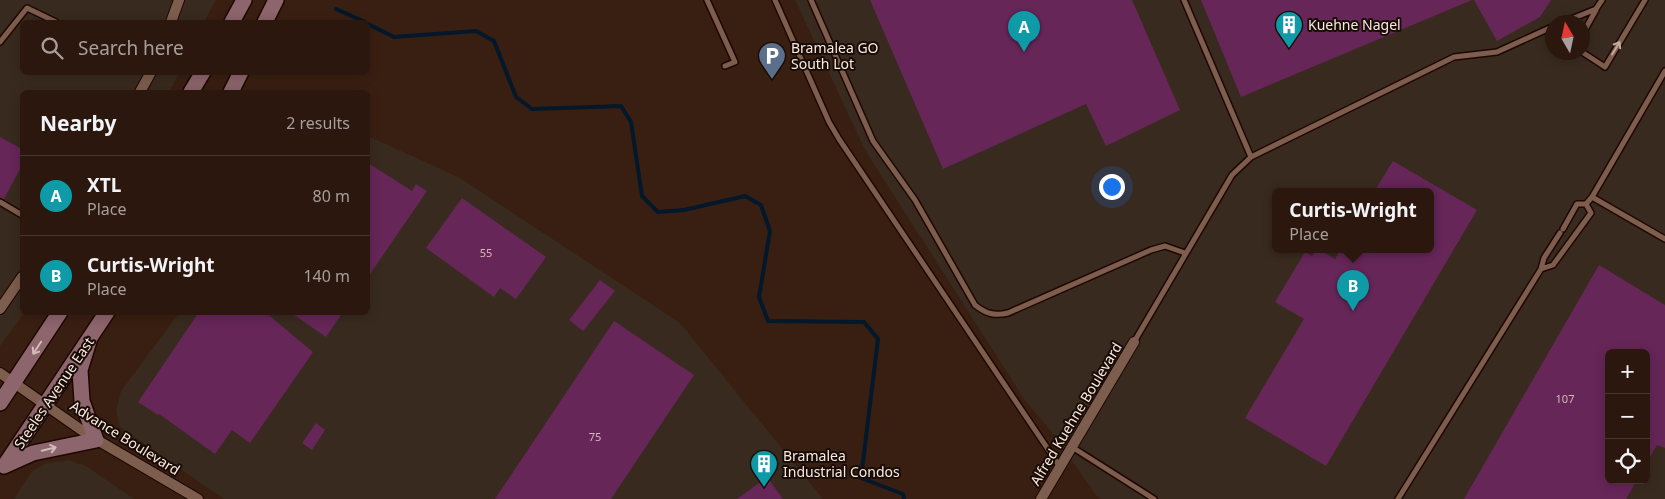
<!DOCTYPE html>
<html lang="en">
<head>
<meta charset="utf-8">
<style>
  :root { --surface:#2b170d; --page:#332016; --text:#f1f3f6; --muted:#a69f9d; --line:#47362e; --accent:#8abafc }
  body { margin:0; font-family:"Noto Sans",sans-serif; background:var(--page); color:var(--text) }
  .controls { position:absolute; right:15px; bottom:15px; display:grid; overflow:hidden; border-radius:8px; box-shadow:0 2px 12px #0003 }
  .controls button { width:45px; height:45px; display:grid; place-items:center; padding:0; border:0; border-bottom:1px solid var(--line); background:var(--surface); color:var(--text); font:25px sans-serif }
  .compass { position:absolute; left:1545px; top:15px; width:45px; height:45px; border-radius:50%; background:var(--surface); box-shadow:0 2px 12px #0003; rotate:351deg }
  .you { position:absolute; left:1111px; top:186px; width:18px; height:18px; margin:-12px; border:4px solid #fff; border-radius:50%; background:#1a73e8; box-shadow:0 0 0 8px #1a73e833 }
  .badge { display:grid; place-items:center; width:32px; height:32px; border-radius:50%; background:var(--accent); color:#fff; font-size:16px; font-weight:700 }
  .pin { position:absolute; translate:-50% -41px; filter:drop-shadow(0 1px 2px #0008) }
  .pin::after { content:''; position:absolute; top:26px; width:18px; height:15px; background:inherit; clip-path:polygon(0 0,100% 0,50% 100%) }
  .popup { position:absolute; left:1272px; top:188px; width:162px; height:65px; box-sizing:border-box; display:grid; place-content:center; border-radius:8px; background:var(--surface); filter:drop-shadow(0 1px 4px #0005); font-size:16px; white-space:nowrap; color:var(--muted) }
  .popup b { font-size:19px; color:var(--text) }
  .popup::after { content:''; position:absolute; left:50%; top:100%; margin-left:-10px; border:10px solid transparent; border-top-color:var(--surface) }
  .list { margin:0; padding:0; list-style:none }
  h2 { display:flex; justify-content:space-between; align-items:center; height:65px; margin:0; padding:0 20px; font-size:21px }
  h2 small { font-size:16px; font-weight:400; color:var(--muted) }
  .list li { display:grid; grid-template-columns:32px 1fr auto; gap:15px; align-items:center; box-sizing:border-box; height:80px; padding:0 20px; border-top:1px solid var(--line) }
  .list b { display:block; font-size:19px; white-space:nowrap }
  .list p { margin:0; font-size:16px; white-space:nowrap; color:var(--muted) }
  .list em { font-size:16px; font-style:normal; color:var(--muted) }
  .icon { flex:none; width:28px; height:28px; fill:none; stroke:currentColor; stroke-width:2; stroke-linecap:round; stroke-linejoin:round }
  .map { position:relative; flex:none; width:1665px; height:499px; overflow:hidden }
  .search { position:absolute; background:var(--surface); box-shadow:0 2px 12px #0003; left:20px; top:20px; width:350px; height:55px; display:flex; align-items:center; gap:12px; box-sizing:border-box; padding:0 18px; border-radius:8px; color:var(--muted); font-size:19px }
  .panel { position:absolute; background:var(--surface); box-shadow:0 2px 12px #0003; left:20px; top:90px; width:350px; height:225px; border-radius:8px }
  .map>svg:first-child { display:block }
</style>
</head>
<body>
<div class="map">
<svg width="1665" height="499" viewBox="0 0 1665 499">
  <rect width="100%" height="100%" fill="#391f11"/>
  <path fill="#392a1f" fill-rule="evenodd" d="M0,0h216l-12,22h-182v50l157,1 -10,19h-147l2,221 -24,33z
    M795,0h870v499h-563l-6,-4 -46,-65 -26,-31 -159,-249zM1552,22h30v30h-30zM1276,192h154v58h-154zM1609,353h37v127h-37z
    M368,136l92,42 220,145 143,176h-599l-104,-72 -4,-16 5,-20 58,-78 189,-1z
    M68,460l18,6 48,33h-120l18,-28 13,-7z"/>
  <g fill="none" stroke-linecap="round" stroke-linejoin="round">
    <path stroke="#03182a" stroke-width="4" d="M336,9l29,13
      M368,24l26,13 82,-6 18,10 22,56 16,12 89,-3 10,16 11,74 16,16 26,-2 61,-14 16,9 9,26 -11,66 9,24 96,1 14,17 -17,139 42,16 1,5"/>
  </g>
  <path fill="#662658" d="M870,0h262l48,110 -74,36 -20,-42 -143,65z
    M1201,0h271l-231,97z
    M1474,0h77l-11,17 -43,24z
    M0,137l22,12v16l-18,34 -4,-1z
    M1393,161l84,49 -151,256 -81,-48 59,-99 -29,-17 30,-50 7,4 3,-6h5l15,9 5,-9h90v-58h-56z
    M368,163l44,28 4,-7 11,7 -59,86z
    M462,198l84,59 -30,42 -16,-11 -6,9 -68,-49z
    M1599,265l66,40v143l-8,-3 -11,19v-111h-37v127h28l-11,19h-162z
    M600,280l15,11 -32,40 -14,-11z
    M199,312h66l48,40 -63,91 -18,-13 -17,24 -56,-40 -1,1 -20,-13z
    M290,312h53l-17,25z
    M614,321l80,54 -83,124h-116z
    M316,423l9,7 -13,20 -10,-7z
    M767,477l16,22h-46z"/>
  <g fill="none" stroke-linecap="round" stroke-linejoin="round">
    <defs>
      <path id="service" d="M707,0l28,62 -10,4
        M775,0l54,122 10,17 221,328
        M811,0l62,141 42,59 60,105c11,9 20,11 33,8l143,-63 14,-4 20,7
        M1184,0l67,157
        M1564,22l32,-13 6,-9
        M1582,35l14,-25
        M0,42l27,-34 29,14
        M1582,52l23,15 40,-67
        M1592,197l73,42
        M0,202l22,13
        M1563,229l14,-25h9l6,-7 73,-126
        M1541,269l12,-4 38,-52 -5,-9
        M1134,342l98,-167 19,-18 203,-100 43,-5 55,-25
        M1072,447l82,52
        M1398,499l143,-230 3,-11 16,-25"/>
      <path id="minor" d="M171,22l8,-22
        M140,92l11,-20
        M0,309l22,-32
        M0,373l87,61 111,65
        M1041,499l93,-157"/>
      <path id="secondary" d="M232,22l12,-22
        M265,22l11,-22
        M191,92l12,-20
        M231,92l10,-20
        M0,403l60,-91
        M5,465l102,-153
        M4,466l29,-13 63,-13 -14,-39 -2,-31 9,-29"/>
    </defs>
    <use href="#service" stroke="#1f0700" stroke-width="8"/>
    <use href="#minor" stroke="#1f0700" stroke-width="12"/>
    <use href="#secondary" stroke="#1f0700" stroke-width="18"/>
    <use href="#service" stroke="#7d5d4e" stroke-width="5"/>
    <use href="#minor" stroke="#7d5d4e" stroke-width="10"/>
    <use href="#secondary" stroke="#8d656c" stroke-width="15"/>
  </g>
  <defs><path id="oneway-shaft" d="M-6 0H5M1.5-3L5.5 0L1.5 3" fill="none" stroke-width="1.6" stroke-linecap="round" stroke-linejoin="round" transform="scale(1.25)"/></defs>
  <use stroke="#c3aa9e" href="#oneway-shaft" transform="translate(1616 48) rotate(-59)"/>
  <g stroke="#d5bbb7">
    <use href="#oneway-shaft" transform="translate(37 348) rotate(123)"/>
    <use href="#oneway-shaft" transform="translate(49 449) rotate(-13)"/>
  </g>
  <defs>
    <symbol id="building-pin" viewBox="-11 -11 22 30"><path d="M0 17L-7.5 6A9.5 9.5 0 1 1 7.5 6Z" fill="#0f9aa8" stroke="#180c07"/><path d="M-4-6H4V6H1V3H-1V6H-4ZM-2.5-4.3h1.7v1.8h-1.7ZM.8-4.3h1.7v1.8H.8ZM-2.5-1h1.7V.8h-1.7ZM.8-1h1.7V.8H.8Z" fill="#fff"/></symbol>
    <symbol id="parking-pin" viewBox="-11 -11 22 30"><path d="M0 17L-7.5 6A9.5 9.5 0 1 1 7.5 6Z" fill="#5c6f8a" stroke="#180c07"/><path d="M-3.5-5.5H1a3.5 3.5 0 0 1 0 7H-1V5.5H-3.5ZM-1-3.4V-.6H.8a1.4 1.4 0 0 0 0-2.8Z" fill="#fff"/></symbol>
  </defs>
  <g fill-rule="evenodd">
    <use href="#building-pin" x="1273" y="9" width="32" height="43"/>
    <use href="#parking-pin" x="756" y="40" width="32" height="43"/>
    <use href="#building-pin" x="748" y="448" width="32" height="43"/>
  </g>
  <g text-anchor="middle" stroke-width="4" stroke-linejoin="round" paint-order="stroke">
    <g font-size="11" fill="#d6b8be">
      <text x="486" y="257">55</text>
      <text x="1565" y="403">107</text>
      <text x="595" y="441">75</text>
    </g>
    <g font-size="14" fill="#fce9e0" stroke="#180c07" text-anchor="start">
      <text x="1308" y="30">Kuehne Nagel</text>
      <text x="791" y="53">Bramalea GO<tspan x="791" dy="16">South Lot</tspan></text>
      <text x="783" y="461">Bramalea<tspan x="783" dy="16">Industrial Condos</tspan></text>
    </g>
    <g font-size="14" fill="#fce9e0" stroke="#180c07">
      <text transform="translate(54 393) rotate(-56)" y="5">Steeles Avenue East</text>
      <text transform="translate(1076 414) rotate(-59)" y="5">Alfred Kuehne Boulevard</text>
      <text transform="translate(125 438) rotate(32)" y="5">Advance Boulevard</text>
    </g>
  </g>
</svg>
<div class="controls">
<button>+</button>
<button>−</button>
<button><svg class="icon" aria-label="locate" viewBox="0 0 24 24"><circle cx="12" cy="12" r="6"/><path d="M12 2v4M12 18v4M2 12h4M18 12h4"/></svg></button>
</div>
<svg class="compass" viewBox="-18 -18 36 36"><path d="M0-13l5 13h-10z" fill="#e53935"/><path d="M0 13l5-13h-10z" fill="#a69f9d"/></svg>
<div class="you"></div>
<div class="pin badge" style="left:1024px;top:52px;background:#0f9aa8">A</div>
<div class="pin badge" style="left:1353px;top:311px;background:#0f9aa8">B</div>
<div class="popup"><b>Curtis-Wright</b>Place</div>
<div class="search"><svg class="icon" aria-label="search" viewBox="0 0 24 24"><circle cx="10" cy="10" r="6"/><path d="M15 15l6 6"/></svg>Search here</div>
<section class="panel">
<h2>Nearby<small>2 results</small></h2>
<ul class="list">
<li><span class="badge" style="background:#0f9aa8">A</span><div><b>XTL</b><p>Place</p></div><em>80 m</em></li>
<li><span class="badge" style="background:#0f9aa8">B</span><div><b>Curtis-Wright</b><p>Place</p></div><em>140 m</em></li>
</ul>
</section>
</div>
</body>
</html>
